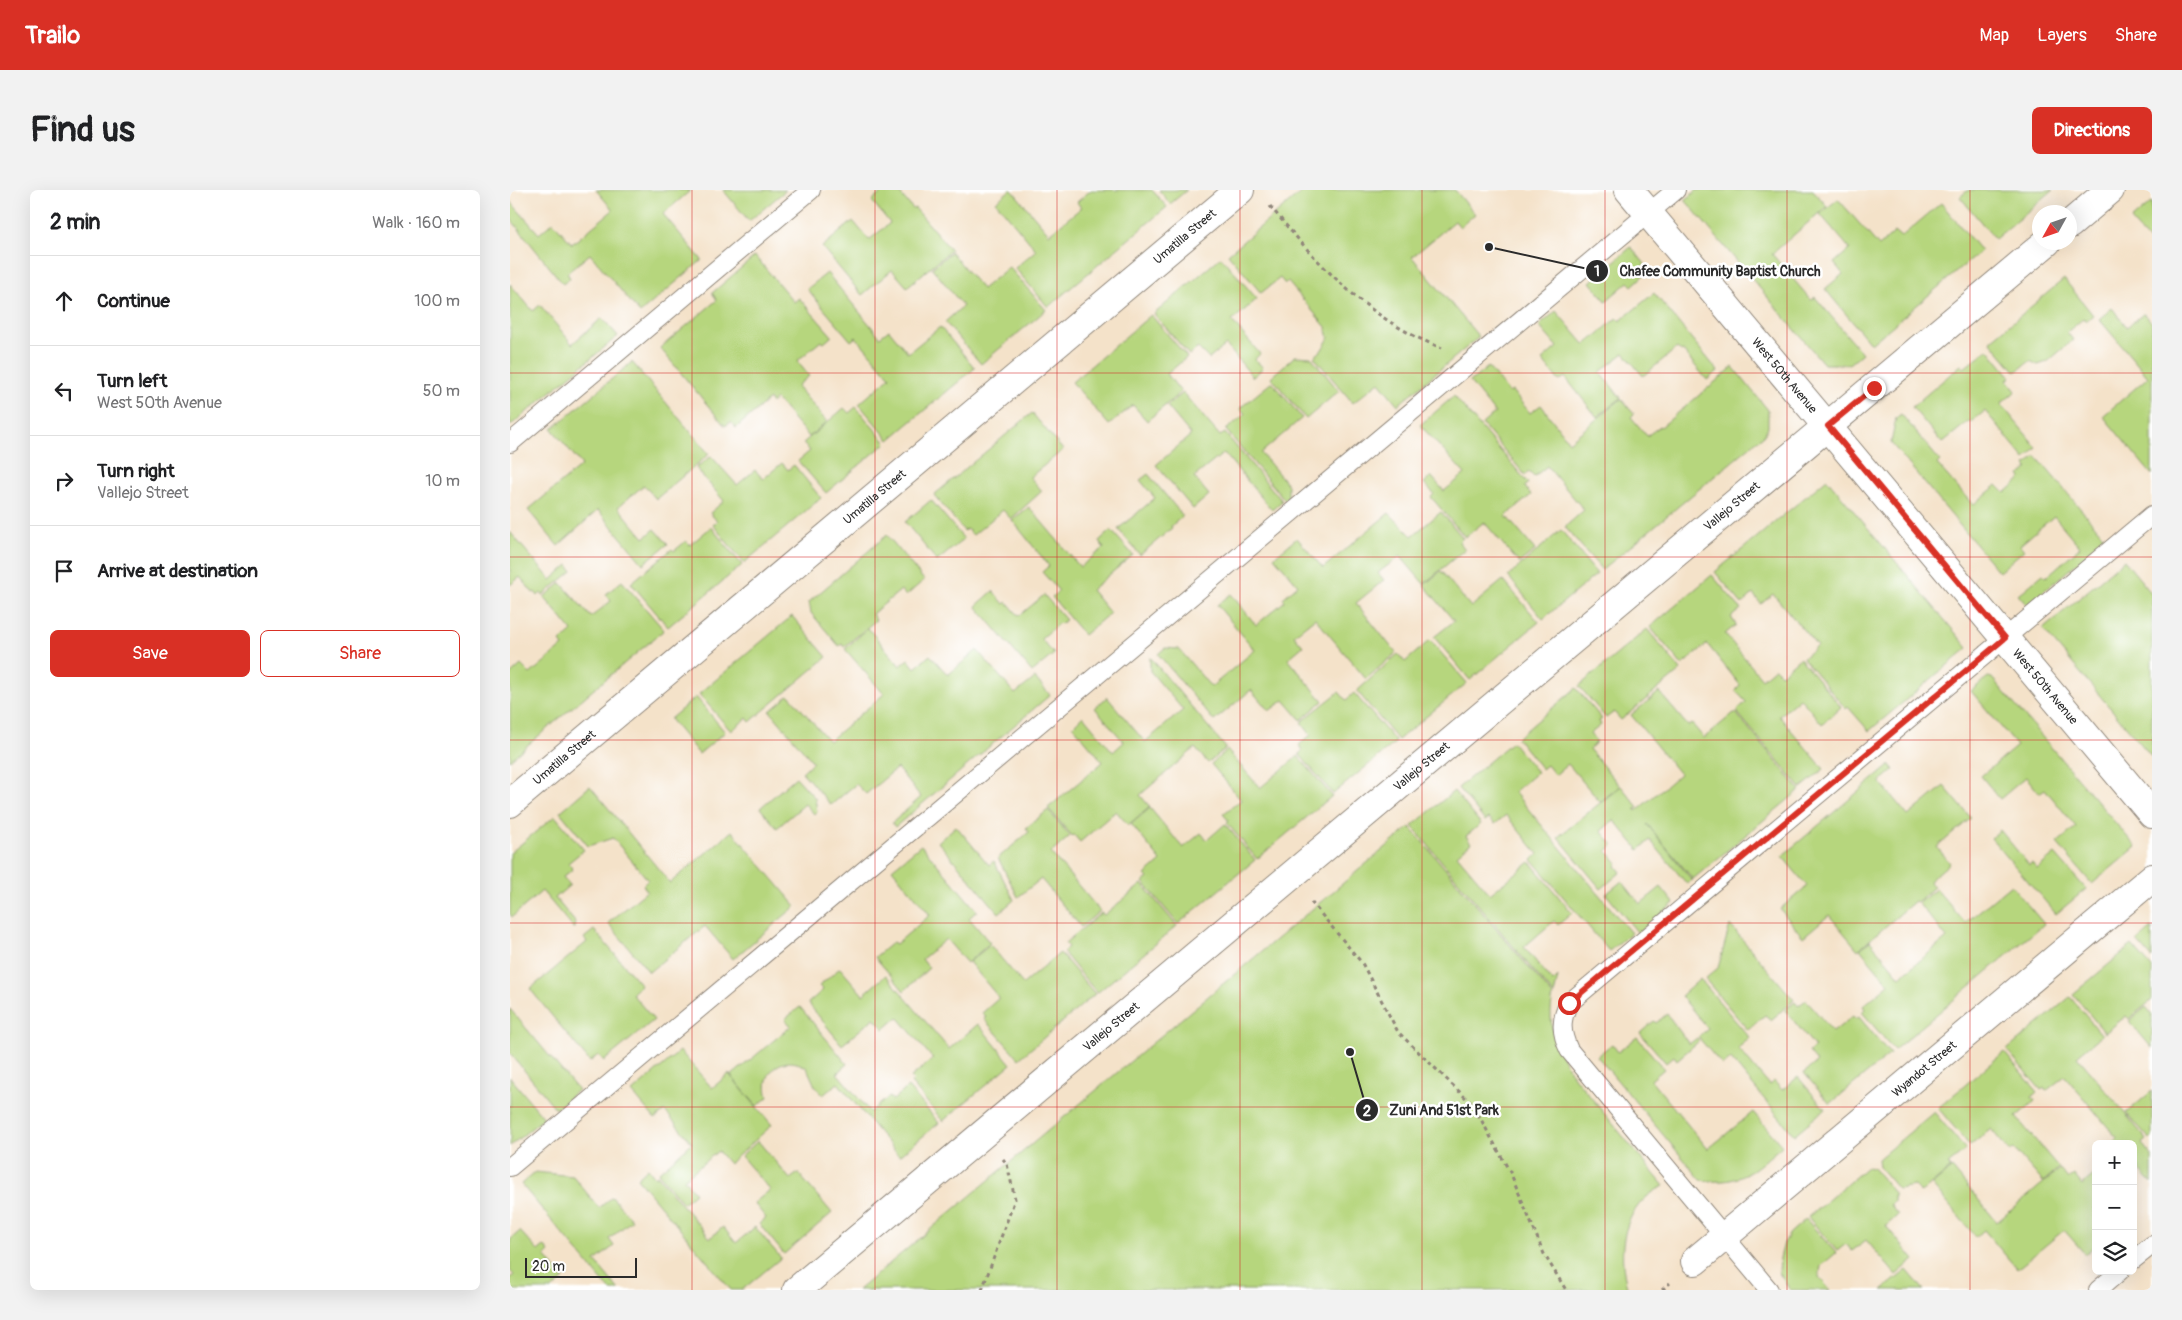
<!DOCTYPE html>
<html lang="en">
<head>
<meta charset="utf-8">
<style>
  :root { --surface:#fff; --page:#f2f2f2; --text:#202124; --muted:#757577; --line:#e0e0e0; --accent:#d93025 }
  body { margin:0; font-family:Pangolin,sans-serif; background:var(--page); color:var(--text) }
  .controls { position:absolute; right:15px; bottom:15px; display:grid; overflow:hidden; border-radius:8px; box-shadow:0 5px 20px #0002 }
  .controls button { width:45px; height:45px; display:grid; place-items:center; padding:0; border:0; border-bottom:1px solid var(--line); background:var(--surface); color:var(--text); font:25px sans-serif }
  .compass { position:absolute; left:1522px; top:15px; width:45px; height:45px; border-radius:50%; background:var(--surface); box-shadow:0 5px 20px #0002; rotate:230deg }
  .scale { position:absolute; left:15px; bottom:12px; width:112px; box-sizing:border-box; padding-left:5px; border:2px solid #2b2b2b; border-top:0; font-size:14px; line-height:18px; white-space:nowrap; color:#2b2b2b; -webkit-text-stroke:4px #fff; paint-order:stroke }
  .stop { position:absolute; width:15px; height:15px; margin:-11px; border:4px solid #d93025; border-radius:50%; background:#fff }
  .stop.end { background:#d93025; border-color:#fff; box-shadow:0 1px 5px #0008 }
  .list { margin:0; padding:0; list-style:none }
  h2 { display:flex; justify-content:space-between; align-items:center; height:65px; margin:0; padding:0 20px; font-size:21px }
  h2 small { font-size:16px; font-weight:400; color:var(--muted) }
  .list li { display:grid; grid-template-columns:32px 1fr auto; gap:15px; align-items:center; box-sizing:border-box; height:90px; padding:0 20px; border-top:1px solid var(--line) }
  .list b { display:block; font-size:19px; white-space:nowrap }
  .list p { margin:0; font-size:16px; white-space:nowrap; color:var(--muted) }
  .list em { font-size:16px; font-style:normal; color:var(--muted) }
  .actions { display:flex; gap:10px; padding:15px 20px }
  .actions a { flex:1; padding:11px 0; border:1px solid var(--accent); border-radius:8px; text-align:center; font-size:18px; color:var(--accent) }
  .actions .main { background:var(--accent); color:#fff }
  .icon { flex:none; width:28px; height:28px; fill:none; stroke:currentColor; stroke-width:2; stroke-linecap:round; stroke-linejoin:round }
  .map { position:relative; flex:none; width:1642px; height:1100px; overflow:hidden; border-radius:8px }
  header { display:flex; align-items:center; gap:30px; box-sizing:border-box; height:70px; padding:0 25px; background:var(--accent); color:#fff }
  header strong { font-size:24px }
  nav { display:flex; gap:28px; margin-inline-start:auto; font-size:18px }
  .intro { display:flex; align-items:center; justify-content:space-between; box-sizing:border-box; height:120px; padding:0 30px }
  h1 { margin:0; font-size:35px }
  .button { padding:12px 22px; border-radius:8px; background:var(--accent); color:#fff; font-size:18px; font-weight:700 }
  main { display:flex; gap:30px; padding:0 30px }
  aside { flex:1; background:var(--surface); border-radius:8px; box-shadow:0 5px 20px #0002 }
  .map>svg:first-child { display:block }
</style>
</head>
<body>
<header>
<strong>Trailo</strong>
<nav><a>Map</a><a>Layers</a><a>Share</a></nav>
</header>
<div class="intro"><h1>Find us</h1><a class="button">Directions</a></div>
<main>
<aside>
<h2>2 min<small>Walk · 160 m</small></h2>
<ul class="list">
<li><svg class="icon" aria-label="ahead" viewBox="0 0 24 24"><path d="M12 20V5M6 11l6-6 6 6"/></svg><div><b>Continue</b></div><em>100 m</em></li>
<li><svg class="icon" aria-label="left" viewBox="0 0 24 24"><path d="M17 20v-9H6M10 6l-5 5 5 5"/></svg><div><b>Turn left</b><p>West 50th Avenue</p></div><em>50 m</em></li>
<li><svg class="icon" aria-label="right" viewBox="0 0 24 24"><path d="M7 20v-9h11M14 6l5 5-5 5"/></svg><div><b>Turn right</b><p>Vallejo Street</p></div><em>10 m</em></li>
<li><svg class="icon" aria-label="arrive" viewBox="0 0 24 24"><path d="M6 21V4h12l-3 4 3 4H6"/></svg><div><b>Arrive at destination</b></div></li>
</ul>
<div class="actions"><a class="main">Save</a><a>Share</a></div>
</aside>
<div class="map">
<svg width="1642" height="1100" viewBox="0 0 1642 1100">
  <rect width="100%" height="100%" fill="#fff"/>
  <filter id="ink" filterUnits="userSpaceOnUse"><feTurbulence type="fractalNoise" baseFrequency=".02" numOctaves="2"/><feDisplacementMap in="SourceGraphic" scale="10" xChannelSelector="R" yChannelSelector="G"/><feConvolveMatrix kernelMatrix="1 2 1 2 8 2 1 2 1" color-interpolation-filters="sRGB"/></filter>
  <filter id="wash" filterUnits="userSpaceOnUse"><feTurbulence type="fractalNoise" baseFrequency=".0096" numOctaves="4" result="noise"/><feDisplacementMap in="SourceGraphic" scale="20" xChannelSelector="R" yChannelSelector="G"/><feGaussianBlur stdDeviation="1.12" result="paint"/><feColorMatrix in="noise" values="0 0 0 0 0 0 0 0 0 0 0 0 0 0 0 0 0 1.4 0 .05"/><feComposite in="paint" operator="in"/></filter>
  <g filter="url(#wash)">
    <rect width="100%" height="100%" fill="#f4e2c9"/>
    <path fill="#b6d67d" stroke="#708054" d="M86,0h95l-28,24 39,46 -62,53 -50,-59 -23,19 3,5 -7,6 -53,-66v-17l29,33 14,-12 19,22 41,-34z
      M213,0h63l-37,31z
      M374,0h13l16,19 2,-1 36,42 -44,37 -15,-17 -30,25 -40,-48 31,-26 16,19 21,-17 -18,-22z
      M500,0h2l37,44 32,-26 -4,-6 14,-12h61l15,17 -119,100 -33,-39 21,-18 -40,-48z
      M649,0h28l-17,14z
      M794,0h151l20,24 -15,13 -5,-6 -43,36 67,80 -81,68 -19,-23 -26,21 -39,-46 7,-6 8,-13 -3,-11 -38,-45 -3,2 -5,-6 -19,15 -33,-39z
      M1187,0h116l14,16 -55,48 39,46 4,-3 47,56 -13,11h-25l-139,-164z
      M1458,0h85l-58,49 -35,-42z
      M1328,9l41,47 16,-14 6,5 40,-34 40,48 -110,93 -46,-55 18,-15 -9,-11 16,-14 -30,-35z
      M1642,12v42l-21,-24z
      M1121,57l14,17 -5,5 4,6 -12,11 -4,-4 -22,19 -16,-19z
      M441,62l31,37 27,-22 37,43 -65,54 -36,-42 18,-16 -31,-38z
      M245,66l39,46 5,-4 33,38 -8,7 -3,-2 -24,20 12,15 -12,10 30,36 -18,15 -33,-38 -4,4 -3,-4 -33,29 -5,-6 -6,4 -65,-78 57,-48 -5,-7z
      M711,67l36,42 -25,22 28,33 -5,5 8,9 -10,9 -27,-32 -17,14 -11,-11 -9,7 -35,-41z
      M317,83l53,64 9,-7 19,23 32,-26 35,41 -86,72 -30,-36 31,-27 -34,-40 -5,4 -44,-52z
      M1554,89l29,36 -7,6 -2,-3 -17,14 6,8 -26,22 -9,3 -8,-4 -14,11 -26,-31z
      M0,94l23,27 7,-6 32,39 30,-26 16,18 -108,90z
      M1144,103l64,78 -11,9 -24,-29 -2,1 -4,-4 -34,28 -19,-23 -24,19 21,26 -24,19 -32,-40 -6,4 -17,-21 15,-13 -18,-21 17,-15 29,34 32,-27 3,3z
      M1602,118l15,19 17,-14 8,10v152l-49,-59 45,-39 -49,-58z
      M641,125l36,42 -20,17 14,18 -34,29 -14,-16 -24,20 -37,-43z
      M1478,159l23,28 -4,3 9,11 -15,13 36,44 -12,11 -40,-48 -14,11 -2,-1 -27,22 -30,-36 49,-42 3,3z
      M785,166l16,1 28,34 -33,28 -35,-42z
      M122,172l77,92 -53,45 -12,-14 -26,22 26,31 11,-9 13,15 -25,20 -45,-54 -40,36 -30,-36 54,-45 -30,-36z
      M978,177l21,26 3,-2 18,22 11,-8 28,37 52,-43 13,15 -3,3 16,19 13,-10 1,1 72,-60 35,43v17l-4,8 -162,135 -37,-43 19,-17 -37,-44 -13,11 -5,-5 -4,3 -43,-51 13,-11 -25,-31z
      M762,192l30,36 -41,35 27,32v12l-3,3 -59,-70 19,-16 -5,-6z
      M673,203l37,43 5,-3 57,68 -10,9 -48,-57 -30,24 15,18 -16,14 -37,-44 35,-30 -24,-29z
      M944,206l74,87 -3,4 6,8 -25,21 29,34 -16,13 -35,-41 -19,15 -34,-40 3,-3 -10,-11 7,-7 13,15 21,-17 -45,-49z
      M346,217l30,36 -60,50 -28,-32 12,-10 -7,-8 41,-35 5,5z
      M522,223l31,37 -33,27 12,14 -31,28 -8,-9 -30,25 -6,-6 -3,2 -30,-36z
      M1391,224l39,47 -3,3 36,41 24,-20 8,8 17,-15 -2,-3 8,-7 -2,-3 10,-9 70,83 -79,66 -9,-10 25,-21 3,3 34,-30 -26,-31 -34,29 4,5 -25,22 -108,-129 5,-25z
      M201,266l26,29 18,-15 8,9 19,-16 6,7 6,-5 27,33 -77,65 -31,-38 4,-4 -7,-8 14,-12 -28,-33z
      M638,284l35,42 -12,10 1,2 -32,27 -22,-26 37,-31 -15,-18z
      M1317,289l141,169 -99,83 -21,-24 -2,2 -43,-51 14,-12 -44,-52 -12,10 -8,-10 -11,10 -27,-32z
      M421,310l33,39 -27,22 -32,-39z
      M519,317l51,60 24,-19 -5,-7 12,-11 22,25 -42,35 19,23 -26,22 -32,-38 7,-6 -17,-19 7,-6 -37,-46z
      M931,322l22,26 -4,4 6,7 -41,35 -24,-28 -22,17 6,7 -28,23 40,50 -30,26 -51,-61 -21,17 9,11 -15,13 35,42 -22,19 -17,-20 -15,11 -18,-21 -37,31 -56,-67 7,-6 14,1 32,38 44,-37 -38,-45 14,-11 25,31 29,-24 -2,-3 15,-13 -24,-28 23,-19 26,30 66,-55 23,23z
      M201,337l31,38 -74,62 -37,-44 41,-34 2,2 12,-10 4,4z
      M1051,340l36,44 -54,45 -35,-43z
      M0,342l41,48 17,-15 4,6 -29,24 -2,-2 -3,3 -3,-4 -2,1 -13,-16 -10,8z
      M377,345l37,45 -18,16 -5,-6 -29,24 4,6 -32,27 -2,-3 -3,2 -28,-33 -2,-11z
      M1614,370l28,34v163l-109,-128z
      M931,381l30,36 32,-27 36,42 -69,58 -36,-43 20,-16 -30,-36z
      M1202,385l29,34 -10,8 5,8 -11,9 37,45 13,-11 6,6 19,-16 41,49 -19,17 -22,-26 -21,18 45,53 -23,19 -65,-77 10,-9 -11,-12 5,-5 -33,-41 -25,21 -32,-38z
      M112,391l42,49 -154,130v-85l11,-10 9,9 33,-28 -3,-4 12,-11 -28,-34 17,-14 30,34 20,-16 -5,-7z
      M483,401l11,13 3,-2 12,14 25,-21 22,25 -6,4 -1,-1 -18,16 13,15 -22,18 -56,-66z
      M282,426l35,41 -77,65 -3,-4 -16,13 -32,-37z
      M358,438l32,38 8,-7 7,9 15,-13 18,20 29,-25 38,44 20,-16 15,17 -155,132 -3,-4 29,-26 -24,-29 -31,26 -10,-10 -25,21 -29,-33 11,-10 -43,-51 19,-16 40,46 55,-47 -39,-45z
      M1137,439l34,41 -60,50 -7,-8 -8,6 -27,-32z
      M920,450l37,43 -69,57 -41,-49 41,-37 7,8z
      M640,467l76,91 -18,15 -13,-15 -55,47 10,12 -22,18 -12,-14 -36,31 -6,-7 -2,1 -24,-28 55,-46 -30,-36 10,-10 30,36 11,-10 -29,-34 12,-11 38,45 38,-32 -33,-39z
      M1478,487l4,1 144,169 -44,37 -35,-41 19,-16 -31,-38 -6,4 -13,-16 -26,22 -19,-23 36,-30 -46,-55z
      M1066,498l26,31 -3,2 2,4 -11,9 7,8 -8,7 31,37 -20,16 -32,-38 -13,11 -8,-10 -5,4 -25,-31z
      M829,502l7,8 8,-7 42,49 -63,52 -34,-40 4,-4 -4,-5 12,-10 -10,-13z
      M1149,502l29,34 4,-2 12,14 31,-26 65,78 -107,89 -46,-55 45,56 -5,4 -37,-44 -11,10 -25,-30 -13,11 12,14 -6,6 11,13 -2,2 5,6 -20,17 -43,-52 63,-51 17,21 -3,3 1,1 44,-37 -49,-59z
      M186,507l29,35 -26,22 -29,-35z
      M1002,552l25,30 -23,20 117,141 -22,18 -77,-91 6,-6 -32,-39 -11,9 -6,-6 -4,3 -27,-33z
      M717,560l33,38 38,-32 34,40 -75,63 -30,-36 2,-2 -6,-7 18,-14 -30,-36z
      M1380,575l4,5 -14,12 28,34 36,-30 27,32 -34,29 13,16 -21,18 5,6 -17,15 -2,-1 -57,49 -29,-35 -26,22 -23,-28 27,-23 -25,-30z
      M286,587l19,21 2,13 -3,3 -9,-10 -28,24 -17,-20z
      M80,596l80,97 62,-52 64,75 -63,53 -28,-33 -56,46 -41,-49 39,-32 -4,-6 5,-5 -35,-42 -25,8 -28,-34z
      M944,601l27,33 -15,12 5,7 -14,12 33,39 40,-32 42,51 -14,12 -4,-4 -30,26 29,35 5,-5 -4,18 -142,-169z
      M640,618l33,40 18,-15 6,7 18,-16 30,36 -77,64 -35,-42 5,-4 -3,-3 16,-14 -30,-37z
      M538,620l22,26 -19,17 49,58 -19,16 -40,-48 -23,18 -20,-39 31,-26 -3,-4z
      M45,626l29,34 -16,13 5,6 -10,8 7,8 -15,13 20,24 -1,7 -32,-38 -30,26 -2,-3v-61z
      M446,636l33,39 5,-4 20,39 -15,13 -61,-71z
      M900,637l143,169c-7,31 5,57 22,82l89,108c-42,19 -48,65 -36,104h-770z
      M1490,640l29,35 3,-2 5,6 18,-15 31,35 -30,25 -65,-76z
      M411,655l56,66 -8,7 21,25 -23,20 -21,-24 -24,20 7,9 -25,23 -29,-34 18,-15 3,2 34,-29 -38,-46z
      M1112,691l18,23 21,-17 13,16 -36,30 -32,-39z
      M632,694l35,42 -80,67 -34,-41 5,-5 -3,-4 36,-30 3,2z
      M1501,695l33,39 -150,126 -32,-38 3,-3 -2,-3 26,-22 -29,-35 10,-8 30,36 47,-39 -29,-35 18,-14 29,34z
      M1220,735l64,75 -23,20 -6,-5 -17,15 -43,-51 13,-11z
      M1642,738v30l-15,-17z
      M84,740l47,55 -9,9 22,26 -50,41 -6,-6 -8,7 -60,-73 57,-47 -3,-4z
      M480,755l33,39 37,-31 35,41 -76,65 -35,-40 2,-2 -4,-4 17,-15 -30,-36z
      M1622,755l20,23v32l-23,19 -3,-3 -21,17 -32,-39z
      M330,778l23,27 23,-20 63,74 29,-25 33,40 -68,57 -32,-38 3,-3 -3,-3 22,-18 -35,-42 -14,12 -10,-11 -32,27 -34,-42 15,-13 -4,-4z
      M1190,789l50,59 -12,10 31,37 5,-4 8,9 16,-13 27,32 -31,26 -63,-76 -9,6 -24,-28 10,-8 -27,-33z
      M1560,807l32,38 -25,21 70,84 -5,4 10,12v27l-19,-21v-18h-20l4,-6 -52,-62 -19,15 -2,-3 -3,2 -34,-40z
      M1296,810l27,32 20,-16 3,3 3,-2 31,37 -60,50 -26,-31 13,-11 -8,-10 6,-5 -30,-37 10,-8 3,4z
      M290,817l47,57 -10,9 33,39 19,-15 4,3 15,-13 31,36 -40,33 -61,-73 -15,12 -8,-9 -8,-18c-22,-16 -48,3 -39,29l-11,9 -26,-30 60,-50 -6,-7z
      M1636,817l6,7v34l-23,-27z
      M0,819l68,81 -22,19 -46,-56z
      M1157,824l22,30 8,-6 2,3 -22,19 -3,-4 -8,7 -26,-30 14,-12 2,2z
      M1127,847l27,32 -13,11 57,69 45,-37 29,34c-29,24 -40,40 -81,34l-104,-124 15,-12 6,8z
      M170,861l32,37 17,-14 43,51 -43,39 -11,-13 -34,28 11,14 -12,10 -25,-30 34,-30 -27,-32 -10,8 -23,-27z
      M1494,862l34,40 -6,5 3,4 -19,16 43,51 -16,14 -29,-33 -4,3 -19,-23 -21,17 -32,-38z
      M0,887l34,41 -34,28z
      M1642,901v47l-2,1 -24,-26z
      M1424,922l32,38 -18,14 3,4 -30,25 -7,-7 -16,3 -19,-22 -1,-8z
      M248,951l32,38 8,-6 34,40 -48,41 -25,-30 7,-6 -12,-15 16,-13 -29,-34z
      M1357,977l6,1 21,25v9l-4,3 8,10 -12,11 28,34 -18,15 -30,-35 -14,11 -6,-7 -9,7 -29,-34z
      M138,978l7,9 2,-2 53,63 13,-11 13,16 19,-16 26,31 -39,32h-11l-94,-112z
      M1442,978l45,54 63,-53 8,10 6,-4 8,10 14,-12v32l-3,3 3,4v33l-11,9 -21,-24 -47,39 -33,-39 -8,7 -44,-52z
      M25,982l38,4 26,32 13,-11 20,23 -23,19 5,7 -19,15 24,29h-9l-89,-106z
      M1296,1029l30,34 -15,13 -2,11 11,13h-40l-11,-17 1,-15 4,-15 6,-10z
      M10,1041l18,20 6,-5 5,6 -4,4 19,23 -13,11h-41v-11l4,-4 -4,-4v-31z
      M1397,1080l17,20h-42z"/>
  </g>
  <g filter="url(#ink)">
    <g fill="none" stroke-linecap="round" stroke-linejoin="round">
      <defs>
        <path id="service" d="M0,253l301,-253
          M0,977l1166,-977
          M1623,1070l19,-15
          M1259,1100l-200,-240c-8,-17 -9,-30 0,-47l583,-488
          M1588,1100l22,-19"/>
        <g id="minor">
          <path d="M1560,34l40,-34"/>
          <path id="s1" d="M0,613l730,-613"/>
          <path id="s2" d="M1185,1071l457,-383"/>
          <path id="s3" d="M287,1100l1250,-1048"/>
        </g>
        <g id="tertiary">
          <path id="s4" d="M1119,0l523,624"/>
        </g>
      </defs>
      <use href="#service" stroke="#90867a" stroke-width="20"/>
      <use href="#minor" stroke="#90867a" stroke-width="30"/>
      <use href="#tertiary" stroke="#90867a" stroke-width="30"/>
      <path stroke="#90867a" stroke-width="3" stroke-dasharray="4 4" stroke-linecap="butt" d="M760,16c48,58 99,115 172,142
        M801,712l51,61 36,69 75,73 38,69 33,80 22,36
        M472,1100l33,-91 -8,-35 -4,-5
        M1152,1100l8,-7"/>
      <use href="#service" stroke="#fff" stroke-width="18"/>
      <use href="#minor" stroke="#fff" stroke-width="28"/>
      <use href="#tertiary" stroke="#fff" stroke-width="28"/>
    </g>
  </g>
  <g fill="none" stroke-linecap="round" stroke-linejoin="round" filter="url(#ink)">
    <path stroke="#d93025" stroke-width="6" d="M1059,813l436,-365 -177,-212 46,-38"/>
  </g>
  <path fill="none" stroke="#d62828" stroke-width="1" stroke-opacity="0.55" d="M182,0v1100M365,0v1100M547,0v1100M730,0v1100M912,0v1100M1095,0v1100M1277,0v1100M1460,0v1100M0,183h1642M0,367h1642M0,550h1642M0,733h1642M0,917h1642"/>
  <g text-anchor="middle" stroke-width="5" stroke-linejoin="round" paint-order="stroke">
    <g font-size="12" fill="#2b2b2b" stroke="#fff">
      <text dy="4" stroke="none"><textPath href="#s1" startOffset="881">Umatilla Street</textPath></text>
      <text dy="4" stroke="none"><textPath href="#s4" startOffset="242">West 50th Avenue</textPath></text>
      <text dy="4" stroke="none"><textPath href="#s1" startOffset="476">Umatilla Street</textPath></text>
      <text dy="4" stroke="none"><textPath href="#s3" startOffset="1220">Vallejo Street</textPath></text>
      <text dy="4" stroke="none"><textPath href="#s4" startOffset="648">West 50th Avenue</textPath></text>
      <text dy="4" stroke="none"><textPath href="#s1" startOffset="71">Umatilla Street</textPath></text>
      <text dy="4" stroke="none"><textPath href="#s3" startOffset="815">Vallejo Street</textPath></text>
      <text dy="4" stroke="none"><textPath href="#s3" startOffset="410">Vallejo Street</textPath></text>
      <text dy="4" stroke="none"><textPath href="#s2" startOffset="299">Wyandot Street</textPath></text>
    </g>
  </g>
  <path fill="none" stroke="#2b2b2b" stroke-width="2" d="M979 57L1087 81M840 862L857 920"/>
  <g fill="#2b2b2b" stroke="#fff" stroke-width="2">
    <circle cx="979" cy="57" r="5"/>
    <circle cx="840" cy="862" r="5"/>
    <circle cx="1087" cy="81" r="12"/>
    <circle cx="857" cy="920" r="12"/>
  </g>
  <g font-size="15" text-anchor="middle" font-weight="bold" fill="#fff">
    <text x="1087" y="86">1</text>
    <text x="857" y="926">2</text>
  </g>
  <g font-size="14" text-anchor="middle" font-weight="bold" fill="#2b2b2b" stroke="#fff" stroke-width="5" stroke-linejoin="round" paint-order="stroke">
    <text x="1210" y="86">Chafee Community Baptist Church</text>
    <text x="934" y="925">Zuni And 51st Park</text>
  </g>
</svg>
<div class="controls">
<button>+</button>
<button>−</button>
<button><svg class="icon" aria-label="layers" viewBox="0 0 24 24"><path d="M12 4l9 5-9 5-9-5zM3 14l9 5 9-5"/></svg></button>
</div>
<svg class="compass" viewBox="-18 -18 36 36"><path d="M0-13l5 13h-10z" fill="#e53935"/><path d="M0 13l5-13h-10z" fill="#757577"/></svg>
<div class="scale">20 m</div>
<div class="stop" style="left:1059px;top:813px"></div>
<div class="stop end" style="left:1364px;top:198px"></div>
</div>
</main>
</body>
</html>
